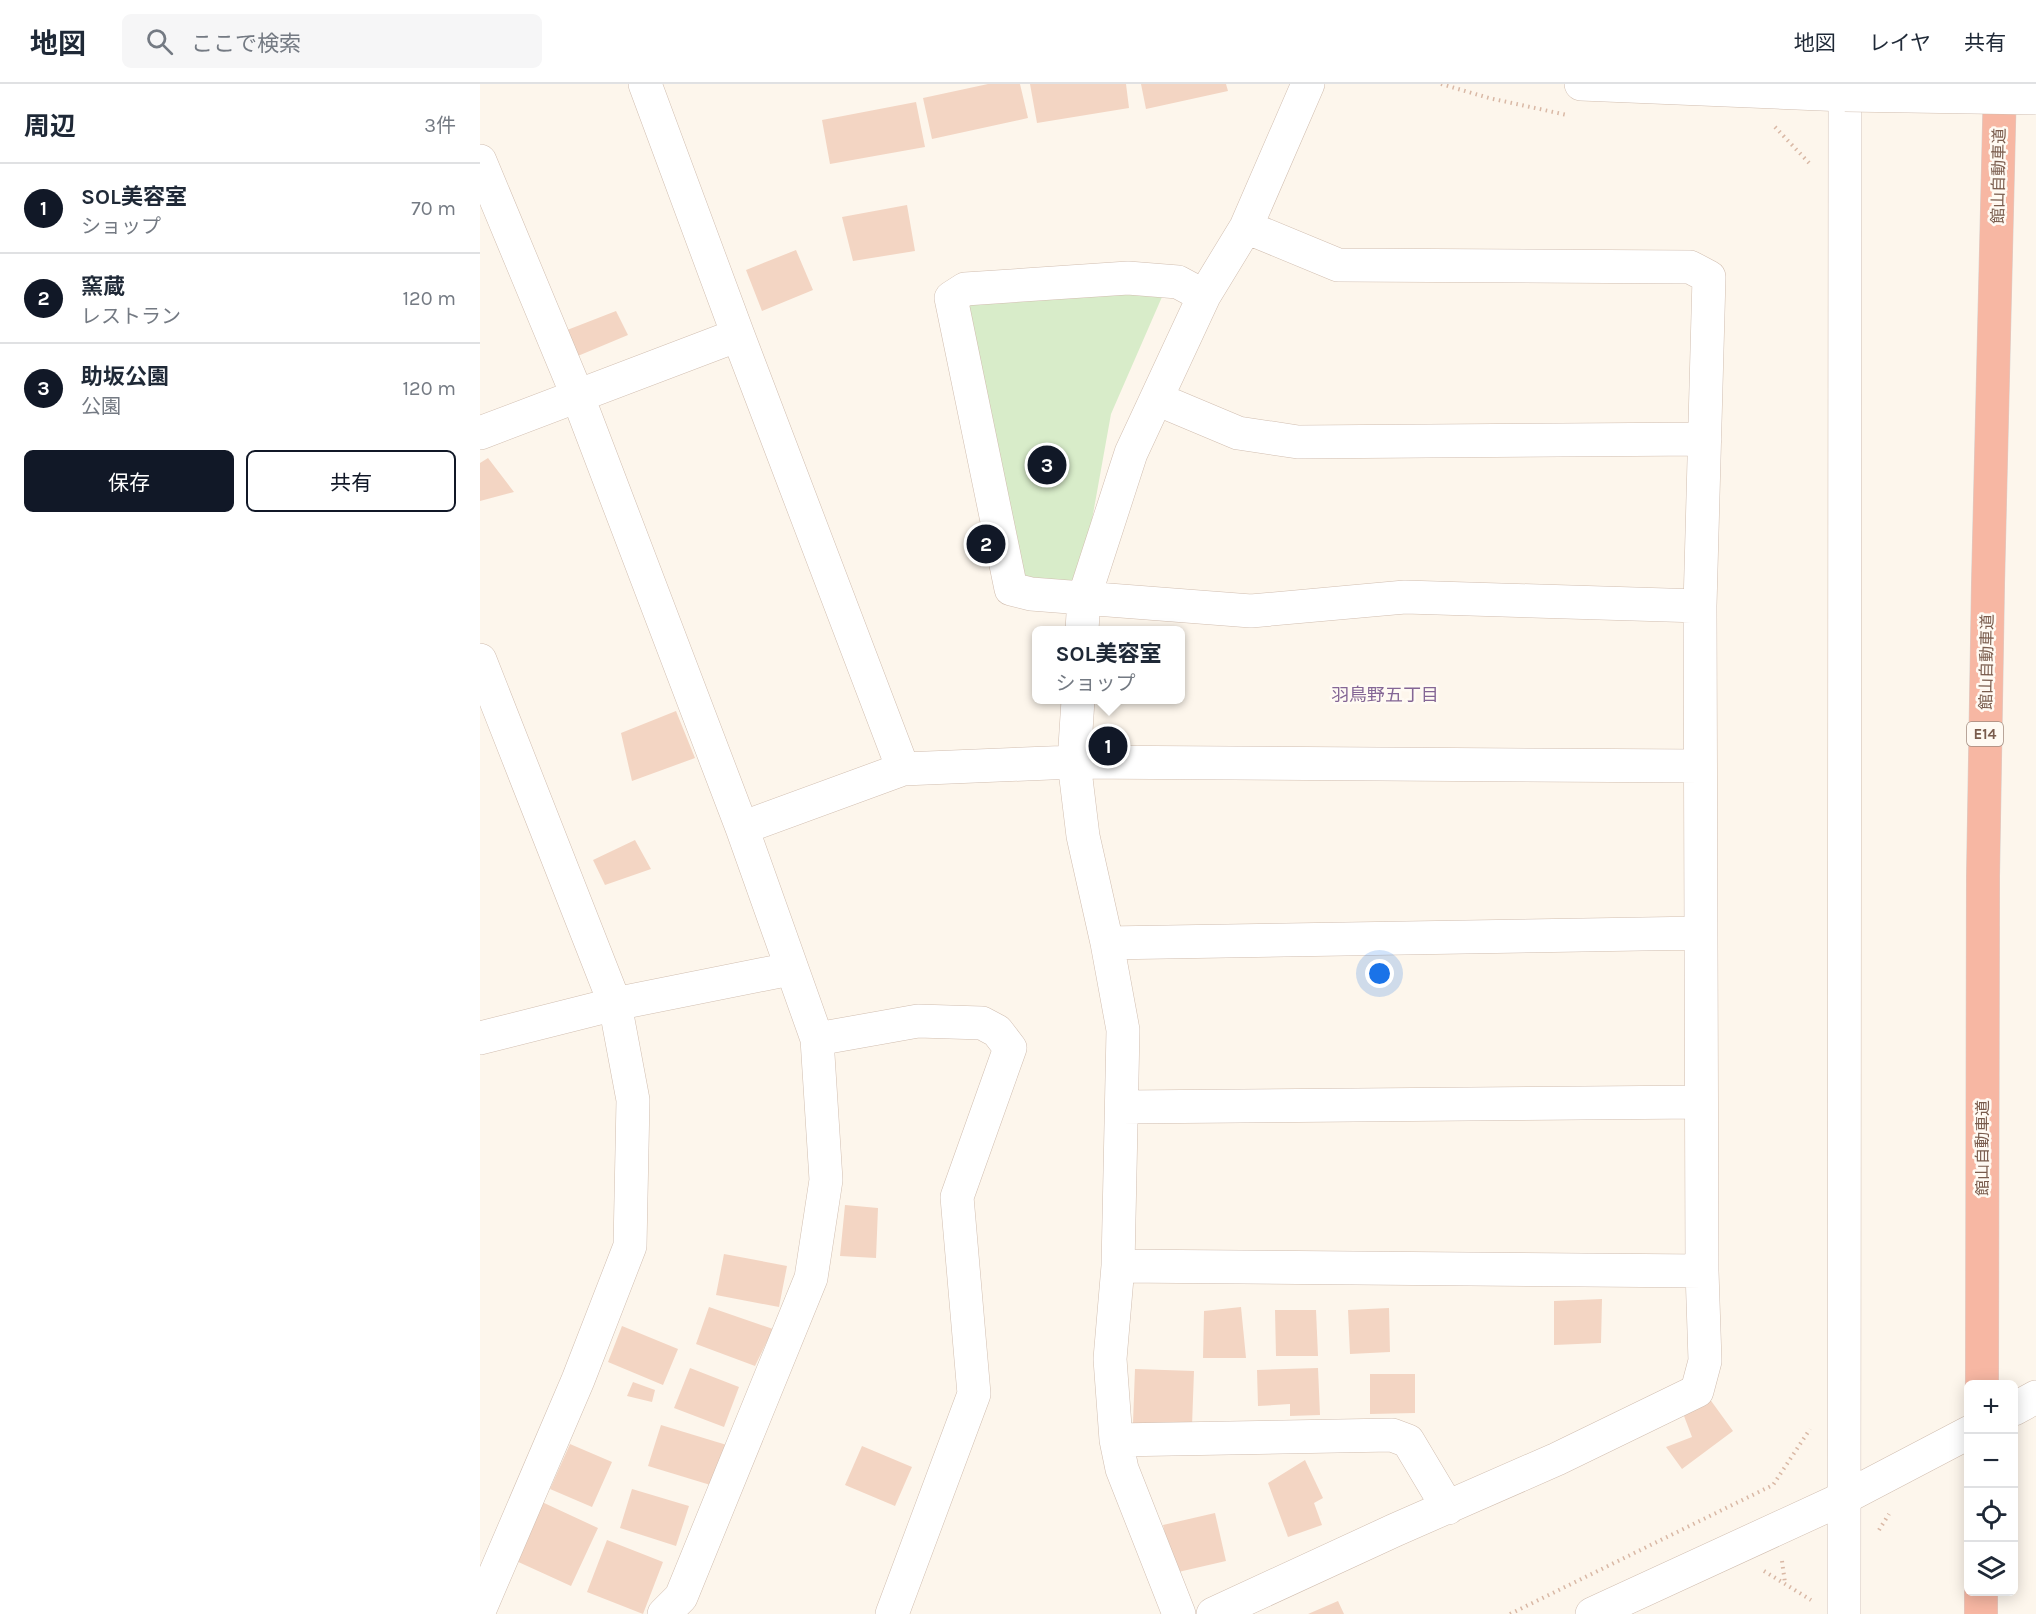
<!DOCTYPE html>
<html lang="ja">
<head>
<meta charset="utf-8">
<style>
  :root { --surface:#fff; --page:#f6f6f7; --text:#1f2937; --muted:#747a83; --line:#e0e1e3; --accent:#111827 }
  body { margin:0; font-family:Karla,"Noto Sans JP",sans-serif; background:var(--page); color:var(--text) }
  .controls { position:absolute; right:18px; bottom:18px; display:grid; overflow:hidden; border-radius:9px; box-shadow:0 3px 15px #0003 }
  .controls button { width:54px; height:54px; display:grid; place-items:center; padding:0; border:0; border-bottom:2px solid var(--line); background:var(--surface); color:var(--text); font:30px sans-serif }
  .you { position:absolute; left:900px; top:890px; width:21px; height:21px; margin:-15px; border:4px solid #fff; border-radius:50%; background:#1a73e8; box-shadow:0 0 0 9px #1a73e833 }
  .badge { display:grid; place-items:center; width:39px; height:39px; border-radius:50%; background:var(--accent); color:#fff; font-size:20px; font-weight:700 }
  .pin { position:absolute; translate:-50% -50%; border:3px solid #fff; box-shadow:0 2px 6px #0006 }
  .popup { position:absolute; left:552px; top:542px; width:153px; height:78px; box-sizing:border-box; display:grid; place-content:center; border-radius:9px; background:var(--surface); filter:drop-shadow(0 2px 4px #0005); font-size:20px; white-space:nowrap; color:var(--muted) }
  .popup b { font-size:22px; color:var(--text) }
  .popup::after { content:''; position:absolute; left:50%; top:100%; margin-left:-12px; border:12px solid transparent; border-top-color:var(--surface) }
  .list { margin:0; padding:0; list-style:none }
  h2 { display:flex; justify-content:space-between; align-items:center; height:78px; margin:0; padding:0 24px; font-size:26px }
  h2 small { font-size:20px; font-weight:400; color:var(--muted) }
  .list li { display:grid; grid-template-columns:39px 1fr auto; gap:18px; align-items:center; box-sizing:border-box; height:90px; padding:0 24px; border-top:2px solid var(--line) }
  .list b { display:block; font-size:22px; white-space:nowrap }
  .list p { margin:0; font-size:20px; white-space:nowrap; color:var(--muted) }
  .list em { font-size:20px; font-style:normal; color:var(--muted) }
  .actions { display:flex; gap:12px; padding:18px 24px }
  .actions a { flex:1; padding:14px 0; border:2px solid var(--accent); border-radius:9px; text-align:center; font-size:21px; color:var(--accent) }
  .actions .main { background:var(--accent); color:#fff }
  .icon { flex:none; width:33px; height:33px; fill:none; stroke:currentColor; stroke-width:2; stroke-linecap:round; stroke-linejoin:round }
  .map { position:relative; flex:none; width:1556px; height:1530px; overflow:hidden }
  header { display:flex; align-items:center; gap:36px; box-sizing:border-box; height:84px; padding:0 30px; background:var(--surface); border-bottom:2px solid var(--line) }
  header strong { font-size:28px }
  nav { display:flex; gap:33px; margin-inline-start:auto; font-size:21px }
  .search { width:420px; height:54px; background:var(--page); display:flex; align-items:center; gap:15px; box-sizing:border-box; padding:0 21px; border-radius:9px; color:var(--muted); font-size:22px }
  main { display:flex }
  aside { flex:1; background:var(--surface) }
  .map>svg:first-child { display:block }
</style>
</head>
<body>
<header>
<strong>地図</strong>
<div class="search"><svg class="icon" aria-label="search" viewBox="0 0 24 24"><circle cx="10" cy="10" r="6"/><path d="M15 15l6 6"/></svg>ここで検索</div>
<nav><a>地図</a><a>レイヤ</a><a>共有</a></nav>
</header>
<main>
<aside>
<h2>周辺<small>3件</small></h2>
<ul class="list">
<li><span class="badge">1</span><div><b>SOL美容室</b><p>ショップ</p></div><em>70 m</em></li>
<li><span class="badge">2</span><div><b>窯蔵</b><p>レストラン</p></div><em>120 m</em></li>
<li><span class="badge">3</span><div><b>助坂公園</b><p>公園</p></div><em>120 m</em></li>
</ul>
<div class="actions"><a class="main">保存</a><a>共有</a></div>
</aside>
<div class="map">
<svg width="1556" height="1530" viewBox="0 0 1556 1530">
  <rect width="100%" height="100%" fill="#fdf6ec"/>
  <path fill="#d8ecc9" d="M685,206l-54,124 -32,178 -63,-8 -55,-279z"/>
  <path fill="#f3d5c3" d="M508,0h32l8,34 -96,21 -9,-41z
    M550,0h96l3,24 -92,15z
    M661,0h85l2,7 -82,18z
    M436,18l9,45 -95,17 -8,-44z
    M427,121l8,46 -62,10 -11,-44z
    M316,166l17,40 -51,21 -16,-41z
    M136,227l12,24 -55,23 -11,-26z
    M8,374l26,34 -34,9v-38z
    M196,627l19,47 -63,23 -11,-48z
    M155,756l16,29 -46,16 -12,-25z
    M365,1121l33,3 -2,50 -36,-2z
    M244,1170l63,12 -8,41 -63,-12z
    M1122,1215l-1,44 -47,2v-44z
    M229,1223l64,22 -18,37 -59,-22z
    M761,1223l5,51h-43l1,-47z
    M909,1224l1,44 -40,2 -2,-44z
    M795,1226h41l2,46h-42z
    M142,1242l56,23 -15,36 -55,-23z
    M210,1284l49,19 -15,40 -50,-19z
    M838,1284l2,47 -30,1v-12l-32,2 -1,-36z
    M655,1285l59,2 -2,55 -59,-3z
    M890,1290h45v39l-45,1z
    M153,1298l22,8 -3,12 -25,-6z
    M1229,1314l24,33 -51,38 -16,-22 26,-10 -8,-21z
    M181,1341l69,21 -13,41 -69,-21z
    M90,1360l42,18 -20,45 -42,-18z
    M382,1362l50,21 -17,39 -50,-21z
    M825,1376l18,38 -9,5 8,22 -34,12 -20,-54z
    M152,1405l57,17 -13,40 -56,-18z
    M62,1418l56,26 -27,58 -57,-26z
    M735,1429l11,48 -52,12 -11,-48z
    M127,1456l56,22 -20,52 -56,-22z
    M858,1517l6,13h-36z"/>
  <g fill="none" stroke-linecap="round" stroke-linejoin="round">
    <defs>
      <path id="minor" d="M165,0l93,251 165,434
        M0,77l98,236 164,431 75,211 9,141 -15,98 -130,319 -17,17
        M724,212l-26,-14 -50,-4 -163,11 -14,9 60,291 20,5 220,17 154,-14 295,9
        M677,315l81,34 60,9 407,-3
        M0,349l258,-98
        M602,546l2,-32 47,-145 73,-157 42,-69 62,-143
        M0,576l135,344 18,96 -3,146 -52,134 -98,229
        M598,616l-4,62 9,74 24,107 16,87 -5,236 -8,93 6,81 6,29 57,145
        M262,744l161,-59 171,-7 626,4
        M627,859l594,-10
        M0,954l135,-34 175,-35
        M337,955l101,-18 64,2 15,8 13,17 -53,149 17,197 -82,220
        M642,1023l579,-5
        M638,1182l584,5
        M636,1356l276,-5 16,6 40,67
        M733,1530l182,-84 162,-71 140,-68 8,-30 -3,-90 -2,-665 9,-329 -19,-10 -352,-2 -92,-38
        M1364,1530l1,-1530"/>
      <path id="tertiary" d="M1101,0l264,11
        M1534,1325l22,-12
        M1112,1530l252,-116 124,-65"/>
      <path id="motorway" d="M1502,1300l1,-507 5,-293 12,-500
        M1501,1530v-22"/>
    </defs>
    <use href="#minor" stroke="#d1beb0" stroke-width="34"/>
    <use href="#tertiary" stroke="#d1beb0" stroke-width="34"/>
    <use href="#motorway" stroke="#dad1cd" stroke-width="34"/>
    <path stroke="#d9b8a5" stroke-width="4" stroke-dasharray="1.5 4.5" stroke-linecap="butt" d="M961,0l48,14 78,17
      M1295,43l36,38
      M1399,1446l10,-16
      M1302,1477l3,22
      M1284,1487l47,29
      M1030,1530l263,-129 37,-56"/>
    <use href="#minor" stroke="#fff" stroke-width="33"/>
    <use href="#tertiary" stroke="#fff" stroke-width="33"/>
    <use href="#motorway" stroke="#f7b7a3" stroke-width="33"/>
    <defs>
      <path id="tertiary-bridge" d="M1365,11l191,3"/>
    </defs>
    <use href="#tertiary-bridge" stroke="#d1beb0" stroke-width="34" stroke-linecap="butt"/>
    <use href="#tertiary-bridge" stroke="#fff" stroke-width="33"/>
  </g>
  <g text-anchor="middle" stroke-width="5" stroke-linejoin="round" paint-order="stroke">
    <rect fill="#fffaf3" stroke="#a28b7f" stroke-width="1.5" x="1487" y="638" width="36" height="24" rx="4.5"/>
    <g font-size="15" font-weight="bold" fill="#7a5c4d">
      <text x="1505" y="655">E14</text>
    </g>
    <g font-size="16" fill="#7a5c4d" stroke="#fffaf3">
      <text transform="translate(1518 92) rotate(-89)" y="6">館山自動車道</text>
      <text transform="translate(1506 578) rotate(-89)" y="6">館山自動車道</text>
      <text transform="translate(1502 1064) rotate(-90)" y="6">館山自動車道</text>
    </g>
    <g font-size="18" fill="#846695" stroke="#fffaf3">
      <text x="905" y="617">羽鳥野五丁目</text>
    </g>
  </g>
</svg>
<div class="controls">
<button>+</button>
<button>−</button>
<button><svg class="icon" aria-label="locate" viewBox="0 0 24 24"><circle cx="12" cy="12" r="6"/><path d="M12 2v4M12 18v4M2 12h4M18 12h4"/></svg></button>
<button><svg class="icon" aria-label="layers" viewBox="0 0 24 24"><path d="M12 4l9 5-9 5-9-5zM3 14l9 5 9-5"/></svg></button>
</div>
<div class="you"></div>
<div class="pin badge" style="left:628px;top:662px">1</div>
<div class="popup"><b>SOL美容室</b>ショップ</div>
<div class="pin badge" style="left:506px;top:460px">2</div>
<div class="pin badge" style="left:567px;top:381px">3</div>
</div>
</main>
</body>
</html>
